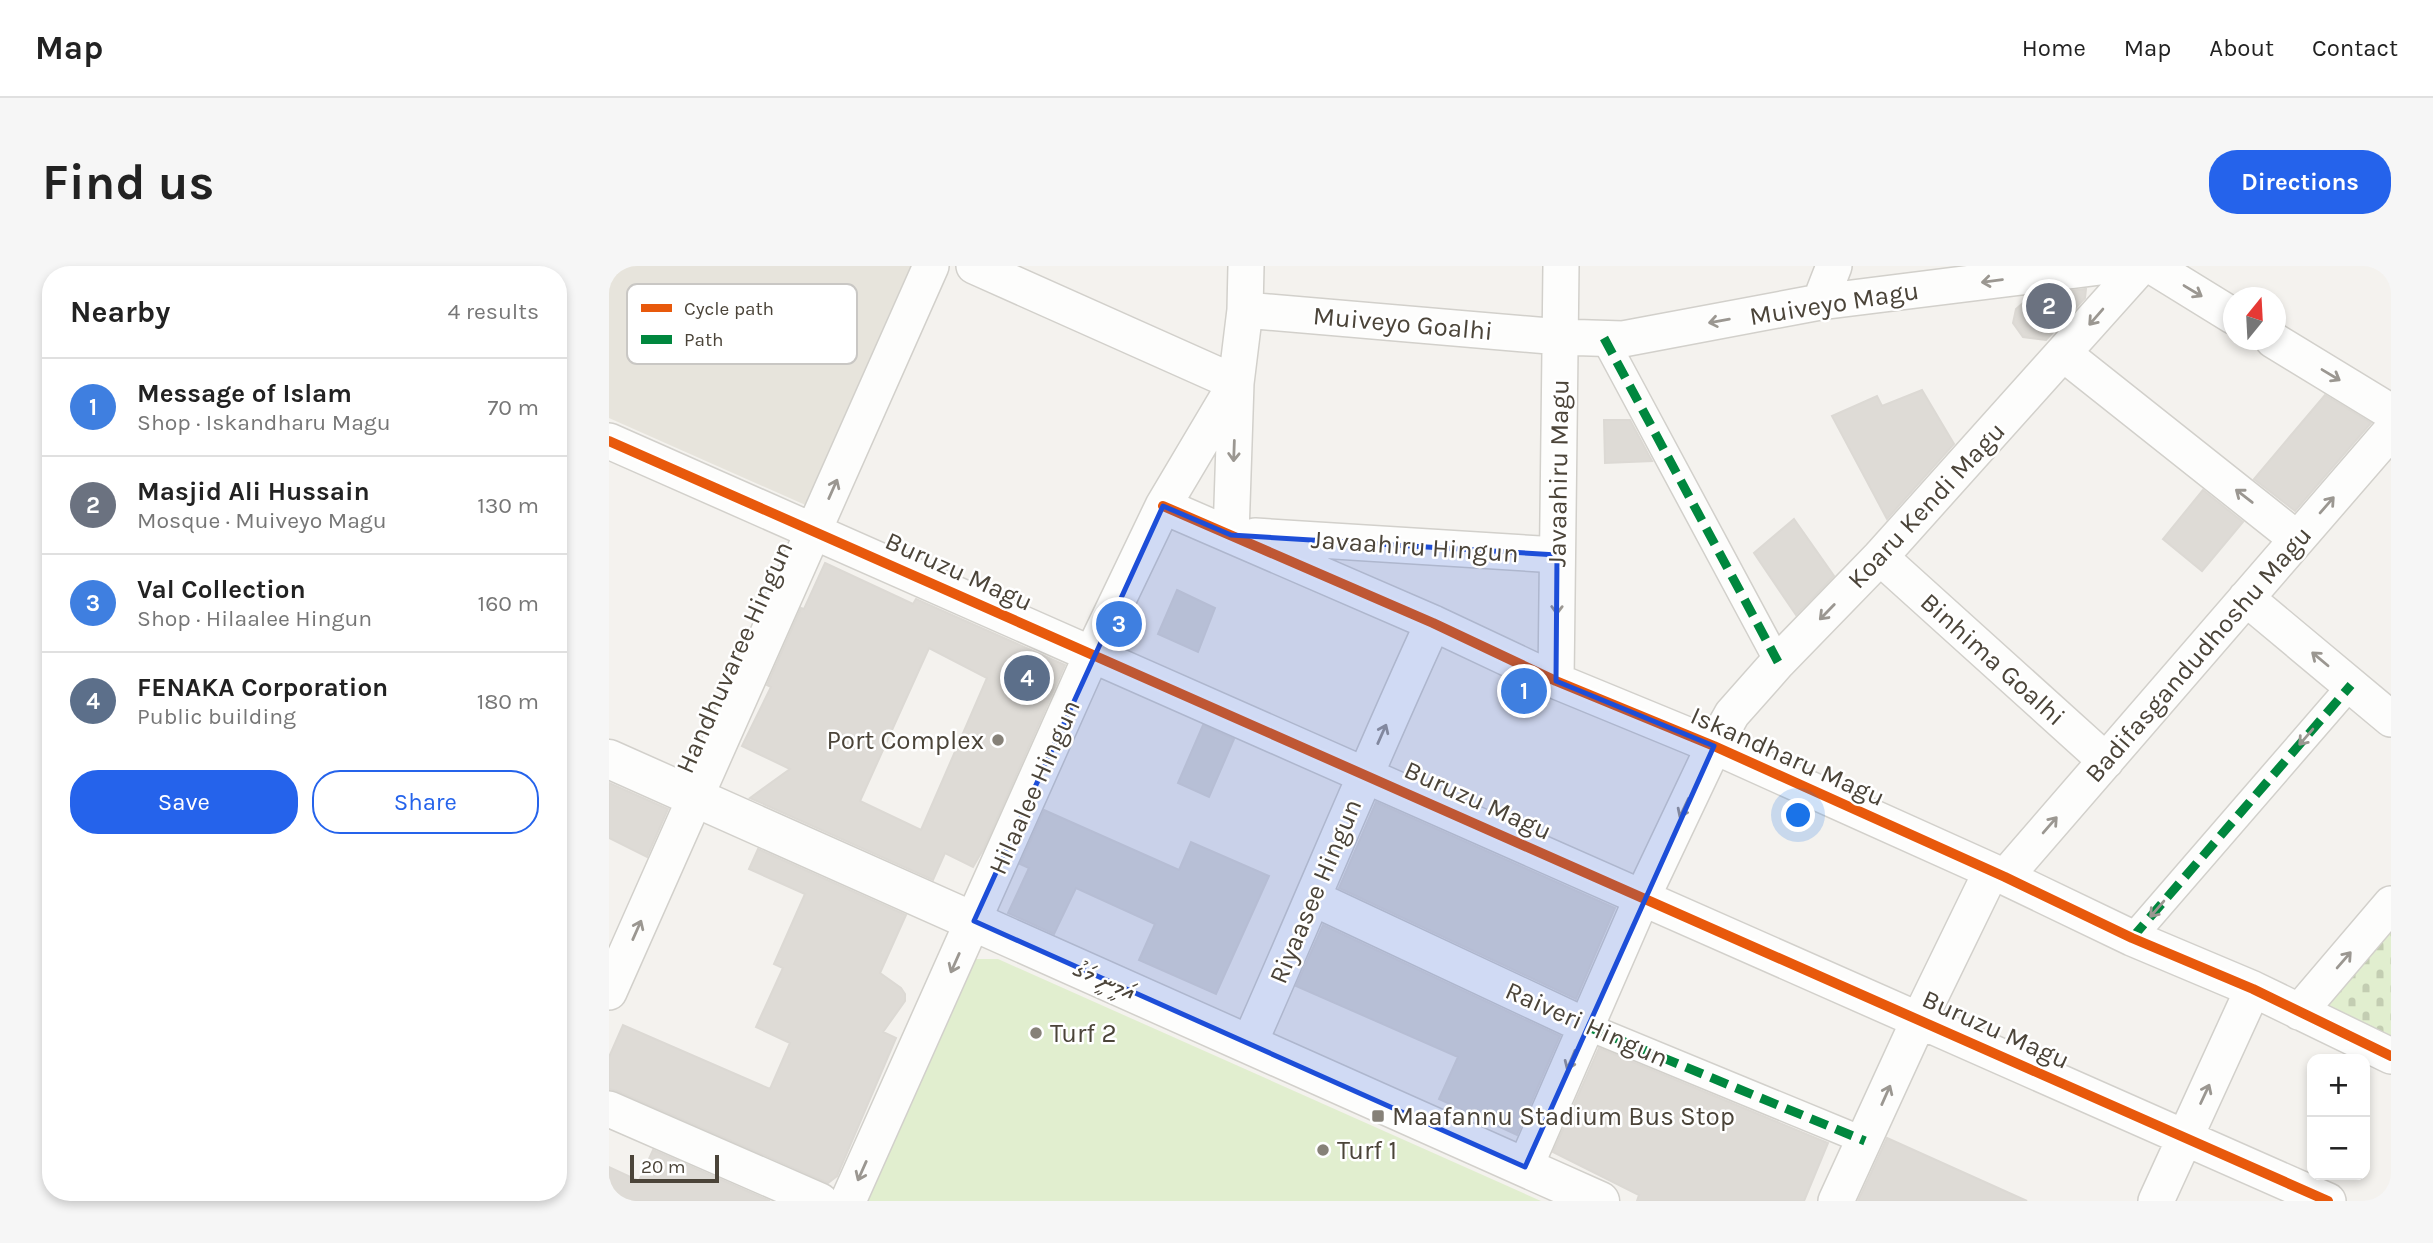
<!DOCTYPE html>
<html lang="en">
<head>
<meta charset="utf-8">
<style>
  :root { --surface:#fff; --page:#f6f6f6; --text:#222; --muted:#767676; --line:#e0e0e0; --accent:#2563eb }
  body { margin:0; font-family:Karla,"Noto Sans Thaana",sans-serif; background:var(--page); color:var(--text) }
  .controls { position:absolute; right:21px; bottom:21px; display:grid; overflow:hidden; border-radius:14px; box-shadow:0 4px 10px #0003 }
  .controls button { width:63px; height:63px; display:grid; place-items:center; padding:0; border:0; border-bottom:2px solid var(--line); background:var(--surface); color:var(--text); font:35px sans-serif }
  .compass { position:absolute; left:1614px; top:21px; width:63px; height:63px; border-radius:50%; background:var(--surface); box-shadow:0 4px 10px #0003; rotate:18deg }
  .scale { position:absolute; left:21px; bottom:18px; width:89px; box-sizing:border-box; padding-left:7px; border:4px solid #4b4439; border-top:0; font-size:19px; line-height:24px; white-space:nowrap; color:#4b4439; -webkit-text-stroke:5px #fff; paint-order:stroke }
  .you { position:absolute; left:1190px; top:550px; width:24px; height:24px; margin:-18px; border:5px solid #fff; border-radius:50%; background:#1a73e8; box-shadow:0 0 0 10px #1a73e833 }
  .badge { display:grid; place-items:center; width:46px; height:46px; border-radius:50%; background:var(--accent); color:#fff; font-size:23px; font-weight:700 }
  .pin { position:absolute; translate:-50% -50%; border:4px solid #fff; box-shadow:0 2px 7px #0006 }
  .list { margin:0; padding:0; list-style:none }
  h2 { display:flex; justify-content:space-between; align-items:center; height:91px; margin:0; padding:0 28px; font-size:30px }
  h2 small { font-size:23px; font-weight:400; color:var(--muted) }
  .list li { display:grid; grid-template-columns:46px 1fr auto; gap:21px; align-items:center; box-sizing:border-box; height:98px; padding:0 28px; border-top:2px solid var(--line) }
  .list b { display:block; font-size:26px; white-space:nowrap }
  .list p { margin:0; font-size:23px; white-space:nowrap; color:var(--muted) }
  .list em { font-size:23px; font-style:normal; color:var(--muted) }
  .actions { display:flex; gap:14px; padding:21px 28px }
  .actions a { flex:1; padding:16px 0; border:2px solid var(--accent); border-radius:28px; text-align:center; font-size:24px; color:var(--accent) }
  .actions .main { background:var(--accent); color:#fff }
  .map { position:relative; flex:none; width:1782px; height:935px; overflow:hidden; border-radius:28px }
  header { display:flex; align-items:center; gap:42px; box-sizing:border-box; height:98px; padding:0 35px; background:var(--surface); border-bottom:2px solid var(--line) }
  header strong { font-size:33px }
  nav { display:flex; gap:38px; margin-inline-start:auto; font-size:24px }
  .intro { display:flex; align-items:center; justify-content:space-between; box-sizing:border-box; height:168px; padding:0 42px }
  h1 { margin:0; font-size:49px }
  .button { padding:18px 32px; border-radius:28px; background:var(--accent); color:#fff; font-size:24px; font-weight:700 }
  main { display:flex; gap:42px; padding:0 42px }
  aside { flex:1; background:var(--surface); border-radius:28px; box-shadow:0 4px 10px #0003 }
  .map>svg:first-child { display:block }
</style>
</head>
<body>
<header>
<strong>Map</strong>
<nav><a>Home</a><a>Map</a><a>About</a><a>Contact</a></nav>
</header>
<div class="intro"><h1>Find us</h1><a class="button">Directions</a></div>
<main>
<aside>
<h2>Nearby<small>4 results</small></h2>
<ul class="list">
<li><span class="badge" style="background:#3f7fe0">1</span><div><b>Message of Islam</b><p>Shop · Iskandharu Magu</p></div><em>70 m</em></li>
<li><span class="badge" style="background:#6b7280">2</span><div><b>Masjid Ali Hussain</b><p>Mosque · Muiveyo Magu</p></div><em>130 m</em></li>
<li><span class="badge" style="background:#3f7fe0">3</span><div><b>Val Collection</b><p>Shop · Hilaalee Hingun</p></div><em>160 m</em></li>
<li><span class="badge" style="background:#5c6f8a">4</span><div><b>FENAKA Corporation</b><p>Public building</p></div><em>180 m</em></li>
</ul>
<div class="actions"><a class="main">Save</a><a>Share</a></div>
</aside>
<div class="map">
<svg width="1782" height="935" viewBox="0 0 1782 935">
  <defs>
    <pattern id="cemetery-stones" width="16" height="16" patternUnits="userSpaceOnUse" patternTransform="scale(1.75)"><rect width="16" height="16" fill="#e1eecf"/><path d="M2 7V4a2 2 0 0 1 4 0v3zM10 15v-3a2 2 0 0 1 4 0v3z" fill="#c3cdb2"/></pattern>
  </defs>
  <rect width="100%" height="100%" fill="#f4f2ee"/>
  <path fill="#e7e4dc" d="M7,0h304l-110,241 -201,-89v-136z"/>
  <path fill="#e1eecf" d="M365,693h24l543,242h-675z"/>
  <path fill="url(#cemetery-stones)" d="M1782,638v152l-92,-44z"/>
  <path fill="#dedbd6" stroke="#dcd9d4" stroke-width="2" fill-rule="evenodd" d="M1477,23l-1,9 -39,42 -23,-3 -10,-14 3,-14 15,-13z
    M1313,124l32,54 -67,75 -55,-103 45,-20 5,10z
    M1716,129l46,28 -76,88 -41,-32z
    M995,154h26l22,41 -47,2z
    M1594,224l40,32 -41,49 -39,-32z
    M1185,253l40,57 -38,39 -42,-62z
    M216,297l88,41 3,-5 149,66 -81,183 -11,19 -28,-14 -12,27 -183,-82 40,-29 -48,-23 29,-59 -4,-2 34,-77 3,1zM320,382l58,30 -66,152 -61,-29z
    M568,324l38,18 -17,44 -40,-18z
    M594,459l31,14 -25,58 -31,-14z
    M0,517l59,26 -21,48 -38,-19z
    M767,536l239,106 -39,91 -237,-111z
    M435,544l135,60 12,-28 78,34 -53,118 -77,-34 16,-36 -79,-36 -22,46 -46,-21 21,-45 -9,-4z
    M149,583l148,66 -26,58 21,15 4,6v7l-22,31 13,6 -59,138 -9,7 -211,-92 -8,-2v-32l14,-32 147,64 20,-46 -34,-16 27,-59 -9,-4 31,-70 -56,-25z
    M714,659l237,111 -43,99 -78,-36 19,-42 -162,-71z
    M990,782l229,95 -24,58h-167l2,-6 -86,-43z
    M1278,872l140,63h-169z
    M44,884l117,51h-161v-34l30,14z"/>
  <g fill="none" stroke-linecap="round" stroke-linejoin="round">
    <defs>
      <path id="pedestrian" d="M995,72l174,324
        M1523,672l219,-253
        M977,760l279,115"/>
      <path id="minor" d="M365,0l262,117
        M1543,0l81,50
        M1211,36l14,-36
        M636,44l315,27 63,2 197,-37 288,-36
        M1664,74l118,72
        M1455,88l233,185
        M0,175l1719,760
        M554,240l270,117 123,58 158,65 291,131 127,61 121,51 138,67
        M622,269l5,-152 9,-73 1,-44
        M646,270l302,19
        M1271,291l226,204
        M1637,332l145,121
        M947,415l5,-415
        M1396,611l386,-446
        M704,632l273,128
        M0,726l322,-726
        M1690,746l92,-108
        M640,778c62,-140 120,-282 184,-421
        M0,843l211,92
        M916,901l117,-269 72,-152 18,-32 46,-52 102,-105 261,-291
        M239,935l244,-547 71,-148 73,-123
        M1227,935l83,-181 72,-148
        M1547,935l97,-212"/>
      <path id="tertiary" d="M0,493l991,442"/>
    </defs>
    <use href="#pedestrian" stroke="#d2d0cb" stroke-width="29"/>
    <use href="#minor" stroke="#d2d0cb" stroke-width="38"/>
    <use href="#tertiary" stroke="#d2d0cb" stroke-width="41"/>
    <use href="#pedestrian" stroke="#fdfdfc" stroke-width="26"/>
    <use href="#minor" stroke="#fdfdfc" stroke-width="35"/>
    <use href="#tertiary" stroke="#fdfdfc" stroke-width="38"/>
    <path stroke="#00873e" stroke-width="9" stroke-dasharray="18 9" stroke-linecap="butt" d="M995,72l174,324
      M1523,672l219,-253
      M977,760l279,115"/>
    <defs>
      <path id="cycleway" d="M0,175l1719,760
        M554,240l270,117 123,58 158,65 291,131 127,61 121,51 138,67"/>
    </defs>
    <use href="#cycleway" stroke="#fff" stroke-width="15"/>
    <use href="#cycleway" stroke="#e8590c" stroke-width="10"/>
  </g>
  <defs><path id="oneway-shaft" d="M-6 0H5M1.5-3L5.5 0L1.5 3" fill="none" stroke-width="1.6" stroke-linecap="round" stroke-linejoin="round" transform="scale(1.75)"/></defs>
  <g stroke="#9b9791">
    <use href="#oneway-shaft" transform="translate(1383 15) rotate(173)"/>
    <use href="#oneway-shaft" transform="translate(1584 25) rotate(31)"/>
    <use href="#oneway-shaft" transform="translate(1487 51) rotate(131)"/>
    <use href="#oneway-shaft" transform="translate(1110 55) rotate(170)"/>
    <use href="#oneway-shaft" transform="translate(1722 109) rotate(31)"/>
    <use href="#oneway-shaft" transform="translate(625 185) rotate(92)"/>
    <use href="#oneway-shaft" transform="translate(224 223) rotate(-66)"/>
    <use href="#oneway-shaft" transform="translate(1635 230) rotate(-142)"/>
    <use href="#oneway-shaft" transform="translate(1718 239) rotate(-49)"/>
    <use href="#oneway-shaft" transform="translate(948 338) rotate(91)"/>
    <use href="#oneway-shaft" transform="translate(1218 346) rotate(134)"/>
    <use href="#oneway-shaft" transform="translate(1711 393) rotate(-140)"/>
    <use href="#oneway-shaft" transform="translate(773 468) rotate(-66)"/>
    <use href="#oneway-shaft" transform="translate(1697 471) rotate(131)"/>
    <use href="#oneway-shaft" transform="translate(1075 542) rotate(115)"/>
    <use href="#oneway-shaft" transform="translate(1441 559) rotate(-49)"/>
    <use href="#oneway-shaft" transform="translate(1548 643) rotate(131)"/>
    <use href="#oneway-shaft" transform="translate(28 664) rotate(-66)"/>
    <use href="#oneway-shaft" transform="translate(1735 694) rotate(-49)"/>
    <use href="#oneway-shaft" transform="translate(346 697) rotate(114)"/>
    <use href="#oneway-shaft" transform="translate(962 794) rotate(113)"/>
    <use href="#oneway-shaft" transform="translate(1596 828) rotate(-65)"/>
    <use href="#oneway-shaft" transform="translate(1277 829) rotate(-66)"/>
    <use href="#oneway-shaft" transform="translate(253 905) rotate(114)"/>
  </g>
  <path fill="#1d4ed8" fill-opacity="0.2" stroke="#1d4ed8" stroke-width="5" stroke-linejoin="round" d="M554,240l68,29 326,20 -1,126 158,65 -189,421 -551,-246z"/>
  <g fill="#868178" stroke="#fff" stroke-width="2.5">
    <circle cx="389" cy="474" r="7"/>
    <circle cx="427" cy="767" r="7"/>
    <rect x="762" y="843" width="14" height="14" rx="3.5"/>
    <circle cx="714" cy="884" r="7"/>
  </g>
  <g text-anchor="middle" stroke-width="5" stroke-linejoin="round" paint-order="stroke">
    <g font-size="26" fill="#4b4439" stroke="#fff">
      <text transform="translate(1225 37) rotate(-9)" y="9">Muiveyo Magu</text>
      <text transform="translate(794 57) rotate(5)" y="9">Muiveyo Goalhi</text>
      <text transform="translate(949 207) rotate(-89)" y="9">Javaahiru Magu</text>
      <text transform="translate(1317 239) rotate(-47)" y="9">Koaru Kendi Magu</text>
      <text transform="translate(806 280) rotate(4)" y="9">Javaahiru Hingun</text>
      <text transform="translate(350 305) rotate(24)" y="9">Buruzu Magu</text>
      <text transform="translate(1589 388) rotate(-49)" y="9">Badifasgandudhoshu Magu</text>
      <text transform="translate(125 391) rotate(-66)" y="9">Handhuvaree Hingun</text>
      <text transform="translate(1384 393) rotate(42)" y="9">Binhima Goalhi</text>
      <text transform="translate(1179 490) rotate(24)" y="9">Iskandharu Magu</text>
      <text transform="translate(425 521) rotate(-66)" y="9">Hilaalee Hingun</text>
      <text transform="translate(869 534) rotate(24)" y="9">Buruzu Magu</text>
      <text transform="translate(706 625) rotate(-67)" y="9">Riyaasee Hingun</text>
      <text transform="translate(496 714) rotate(24)" y="9">އަމީނީ މަގު</text>
      <text transform="translate(978 758) rotate(24)" y="9">Raiveri Hingun</text>
      <text transform="translate(1387 763) rotate(24)" y="9">Buruzu Magu</text>
    </g>
    <g font-size="26" fill="#4b4439" stroke="#fff" text-anchor="start">
      <text x="375" y="483" text-anchor="end">Port Complex</text>
      <text x="441" y="776">Turf 2</text>
      <text x="783" y="859">Maafannu Stadium Bus Stop</text>
      <text x="728" y="893">Turf 1</text>
    </g>
  </g>
  <rect x="18" y="18" width="230" height="80" rx="10" fill="#fff" stroke="#c9c7c4" stroke-width="2"/>
  <rect x="32" y="38" width="31" height="8" fill="#e8590c"/>
  <rect x="32" y="69" width="31" height="9" fill="#00873e"/>
  <g font-size="19" fill="#4b4439">
    <text x="75" y="49">Cycle path</text>
    <text x="75" y="80">Path</text>
  </g>
</svg>
<div class="controls">
<button>+</button>
<button>−</button>
</div>
<svg class="compass" viewBox="-18 -18 36 36"><path d="M0-13l5 13h-10z" fill="#e53935"/><path d="M0 13l5-13h-10z" fill="#767676"/></svg>
<div class="scale">20 m</div>
<div class="you"></div>
<div class="pin badge" style="left:915px;top:425px;background:#3f7fe0">1</div>
<div class="pin badge" style="left:1440px;top:40px;background:#6b7280">2</div>
<div class="pin badge" style="left:510px;top:358px;background:#3f7fe0">3</div>
<div class="pin badge" style="left:418px;top:412px;background:#5c6f8a">4</div>
</div>
</main>
</body>
</html>
